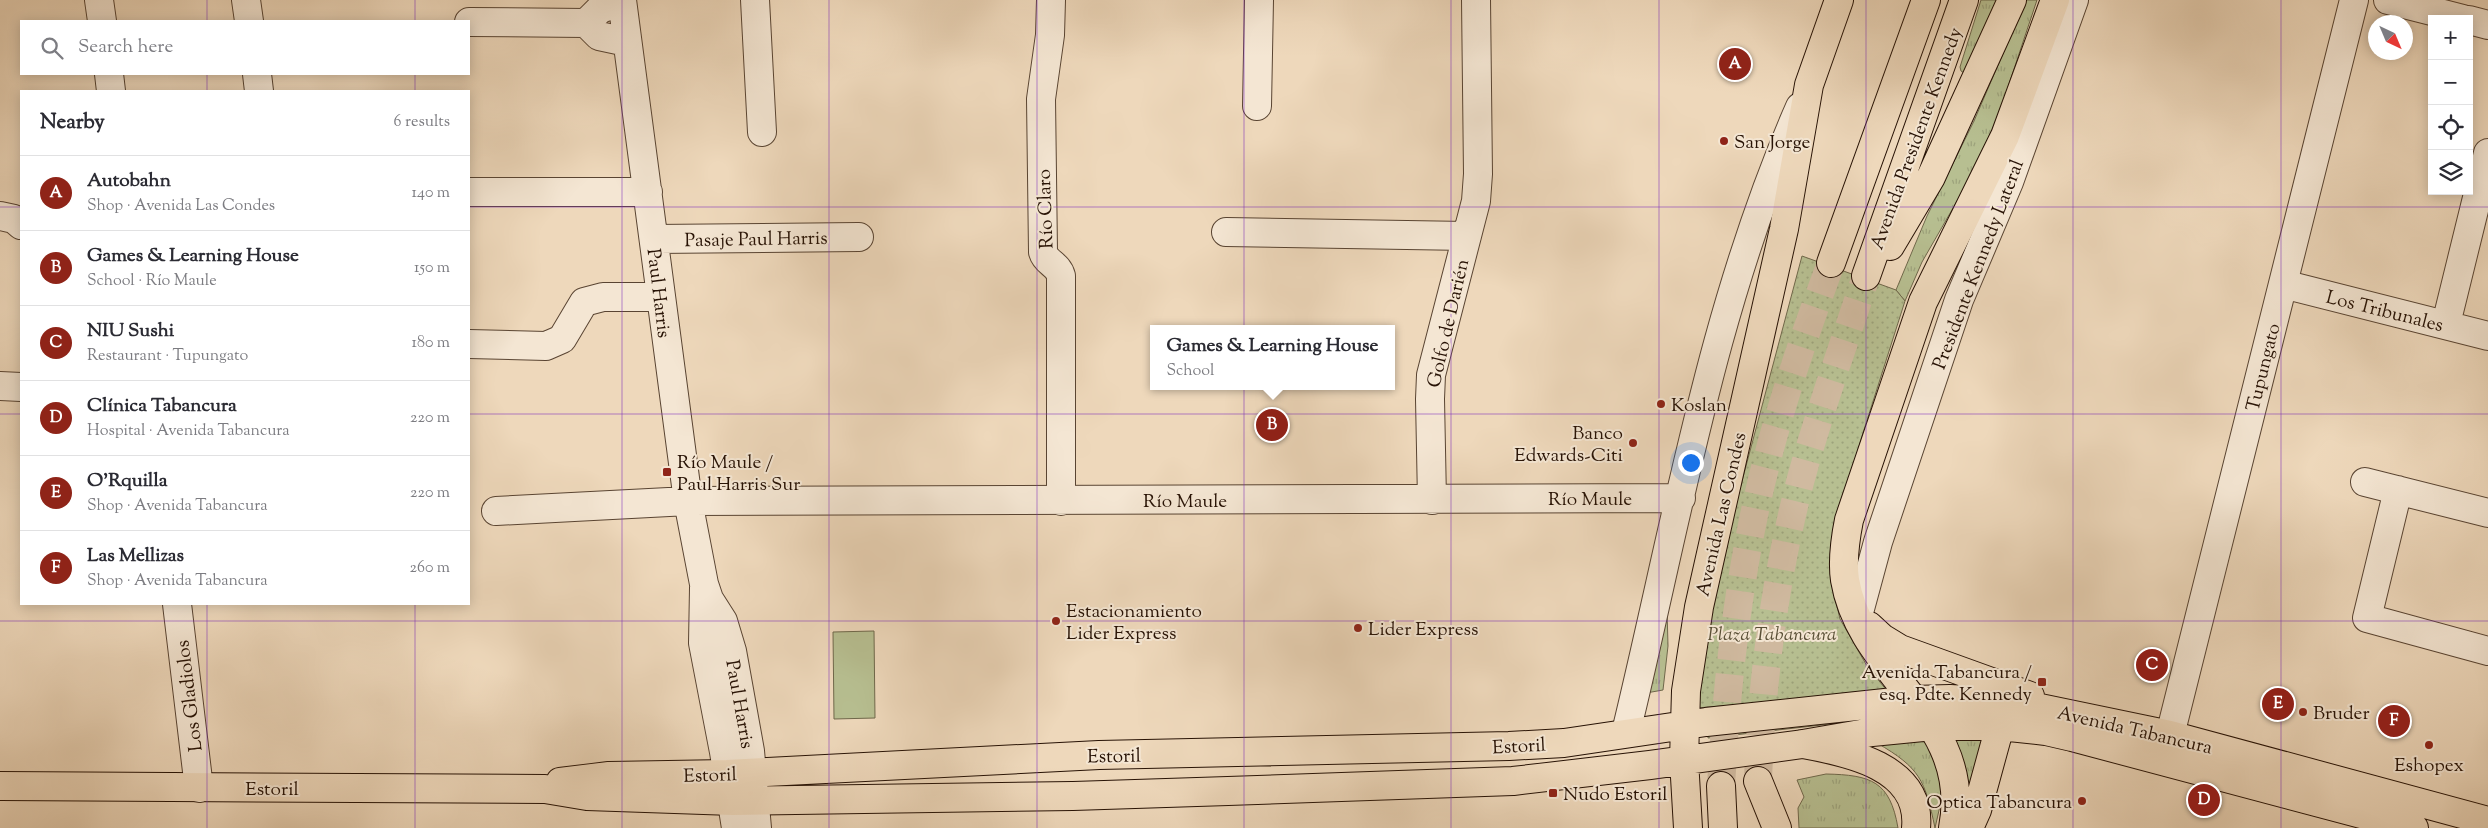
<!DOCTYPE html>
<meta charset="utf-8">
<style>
body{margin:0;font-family:"Sorts Mill Goudy",serif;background:#f2f2f3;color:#2b2b33}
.controls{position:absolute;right:15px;top:15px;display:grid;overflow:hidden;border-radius:0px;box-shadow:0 2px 12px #0003}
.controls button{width:45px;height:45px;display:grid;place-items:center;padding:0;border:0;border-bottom:1px solid #e1e1e2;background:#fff;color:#2b2b33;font:25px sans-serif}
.compass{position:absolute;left:2368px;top:15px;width:45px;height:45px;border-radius:50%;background:#fff;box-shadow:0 2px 12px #0003;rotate:136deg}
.you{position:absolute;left:1690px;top:462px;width:18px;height:18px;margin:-12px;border:4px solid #fff;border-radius:50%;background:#1a73e8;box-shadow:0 0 0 8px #1a73e833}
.badge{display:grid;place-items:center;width:32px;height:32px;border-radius:50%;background:#8f2418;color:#fff;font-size:16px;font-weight:700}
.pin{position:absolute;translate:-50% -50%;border:2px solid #fff;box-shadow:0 1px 5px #0006}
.popup{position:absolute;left:1150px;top:325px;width:245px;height:65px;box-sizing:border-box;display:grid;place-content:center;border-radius:0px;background:#fff;filter:drop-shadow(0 1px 4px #0005);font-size:16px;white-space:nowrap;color:#7c7c81}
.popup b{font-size:19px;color:#2b2b33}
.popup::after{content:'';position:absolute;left:50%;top:100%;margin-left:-10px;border:10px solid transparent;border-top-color:#fff}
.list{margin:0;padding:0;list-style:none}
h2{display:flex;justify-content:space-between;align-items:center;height:65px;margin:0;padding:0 20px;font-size:21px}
h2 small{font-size:16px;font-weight:400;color:#7c7c81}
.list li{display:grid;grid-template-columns:32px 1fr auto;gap:15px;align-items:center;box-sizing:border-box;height:75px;padding:0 20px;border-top:1px solid #e1e1e2}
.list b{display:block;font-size:19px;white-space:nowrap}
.list p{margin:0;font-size:16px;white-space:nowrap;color:#7c7c81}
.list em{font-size:16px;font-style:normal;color:#7c7c81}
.icon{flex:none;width:28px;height:28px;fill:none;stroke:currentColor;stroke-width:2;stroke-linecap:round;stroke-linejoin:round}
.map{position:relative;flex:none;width:2488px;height:828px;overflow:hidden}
.search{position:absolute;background:#fff;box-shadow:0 2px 12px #0003;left:20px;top:20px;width:450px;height:55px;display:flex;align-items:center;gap:12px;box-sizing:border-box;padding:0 18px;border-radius:0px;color:#7c7c81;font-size:19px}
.panel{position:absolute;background:#fff;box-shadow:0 2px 12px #0003;left:20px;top:90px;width:450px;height:515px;border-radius:0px}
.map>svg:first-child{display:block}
.grass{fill:url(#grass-tufts);stroke:#6f684b}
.park{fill:url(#park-dots);stroke:#6f684b}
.pitch{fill:#b7bf91;stroke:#6f684b}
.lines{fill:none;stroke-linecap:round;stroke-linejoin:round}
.highway-tunnel{stroke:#d0baa0;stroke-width:28;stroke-dasharray:28 14;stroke-linecap:butt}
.minor-casing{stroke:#594432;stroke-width:30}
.major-casing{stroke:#271205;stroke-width:30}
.highway-casing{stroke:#271205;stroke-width:30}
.minor{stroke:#f4e6d3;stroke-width:28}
.major{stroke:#eed8bb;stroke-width:28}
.highway{stroke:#eed8bb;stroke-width:28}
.grid{fill:none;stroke:#7b2cbf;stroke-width:1;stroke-opacity:0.55}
.poi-dot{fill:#8f2418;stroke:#f4e6d3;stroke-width:2}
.labels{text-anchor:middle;stroke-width:4;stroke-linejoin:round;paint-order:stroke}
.street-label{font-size:19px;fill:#271205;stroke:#f4e6d3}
.poi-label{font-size:19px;fill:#271205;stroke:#f4e6d3;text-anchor:start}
.park-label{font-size:19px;font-style:italic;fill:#594f36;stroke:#f4e6d3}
</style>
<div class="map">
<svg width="2488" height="828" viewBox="0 0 2488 828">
<defs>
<pattern id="grass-tufts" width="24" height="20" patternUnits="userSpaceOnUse" patternTransform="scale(1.25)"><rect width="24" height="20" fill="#b7bf91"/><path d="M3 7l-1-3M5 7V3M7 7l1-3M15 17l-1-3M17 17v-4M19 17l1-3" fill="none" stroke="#9da37c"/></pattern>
<pattern id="park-dots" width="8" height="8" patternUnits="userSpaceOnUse" patternTransform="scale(1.25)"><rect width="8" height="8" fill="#b7bf91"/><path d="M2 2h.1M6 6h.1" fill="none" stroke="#9da37c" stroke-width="1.8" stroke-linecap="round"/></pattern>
</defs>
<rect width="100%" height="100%" fill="#eed8bb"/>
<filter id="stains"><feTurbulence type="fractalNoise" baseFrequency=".004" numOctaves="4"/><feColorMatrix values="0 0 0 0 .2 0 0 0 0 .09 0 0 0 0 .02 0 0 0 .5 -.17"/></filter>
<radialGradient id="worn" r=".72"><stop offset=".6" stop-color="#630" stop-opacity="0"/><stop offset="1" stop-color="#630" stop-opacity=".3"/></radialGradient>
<path class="grass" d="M1981 0H1997L1964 73 1961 71 1960 67Z
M2026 0H2037L1998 117 1968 182 1922 262 1905 301 1896 290 1927 216 1974 121Z
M1667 609 1668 646 1663 690 1646 693Z
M1908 708 1909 715 1708 738V732Z
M1986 732 1973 783 1966 794 1961 757 1953 733Z
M1926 736 1940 765 1942 797 1935 828C1925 780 1920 768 1877 743Z
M1826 774C1871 775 1890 781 1898 828H1799L1798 808 1804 797 1797 780Z"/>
<path class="park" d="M1802 256 1896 290 1905 301 1862 436 1831 544V581L1840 619 1867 666 1888 692 1697 708 1706 616Z"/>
<path class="pitch" d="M874 631 875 718 834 719 833 632Z"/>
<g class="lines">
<path class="highway-tunnel" d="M1758 778C1762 678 1775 579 1800 482 1819 412 1844 344 1866 276
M1721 786C1726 696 1735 608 1753 520 1771 432 1800 347 1831 263"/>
<defs>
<path id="minor" d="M99 0 102 21
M246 0 249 21
M622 0 688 501 704 584 709 599 723 621 732 651 750 751 757 828
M755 0 762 132
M1051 0 1050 35 1041 99 1043 252C1046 263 1058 264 1061 276V501
M2388 0 2463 19
M622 2 600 9 586 23 599 36 627 42
M2469 20 2488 25
M469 22 586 23
M109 74 111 91
M257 74 259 91
M1257 106 1259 0
M469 192H648
M0 216 14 219 21 225
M1226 232 1467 236
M654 239 859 237
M2283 284 2488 336
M2446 324 2488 153
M469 344 546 346 562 339 584 302 603 297H661
M0 386 21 387
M2365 482 2488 513
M2398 490 2367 618 2488 651
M1432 500 1430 399 1431 375 1476 201 1478 174 1476 0
M496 511 688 501 1681 498
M704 588 703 643 724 752 736 828
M177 604 199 788
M1858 616 1878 542 1959 300 2009 182 2074 0
M1626 732C1677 522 1712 306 1800 107
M2170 735 2354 0"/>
<path id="major" d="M1869 626 1882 638 1900 649 2030 696
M560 782 609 776 727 774 1099 755 1509 746 1564 743 1706 722 1913 700 1950 699 2016 703 2170 735 2488 821
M0 786 545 789 587 796 733 801 1073 796 1228 791 1513 781 1650 765 1803 744 1872 732 1933 726H2000L2046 731 2072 737 2414 828
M1688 828 1684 760 1686 691 1699 607 1784 229 1809 85 1839 0
M1953 828C1974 718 1861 677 1845 580 1842 560 1845 540 1849 520L1923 302 2005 136 2055 0
M1969 828 1977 810 2000 726"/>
<path id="highway" d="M1890 246 1931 177 2012 0
M1831 263 1926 0
M1866 276 1964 0
M1803 744C1848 752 1922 767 1916 828
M1758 781 1777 828
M1721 786 1723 828"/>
</defs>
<use href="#minor" class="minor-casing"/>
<use href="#major" class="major-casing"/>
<use href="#highway" class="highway-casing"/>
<use href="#minor" class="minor"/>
<use href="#major" class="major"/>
<use href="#highway" class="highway"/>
</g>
<path class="grid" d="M207 0V21M415 0V21M622 0V828M829 0V828M1037 0V828M1244 0V828M1451 0V828M1659 0V828M1866 0V828M2073 0V828M2281 0V828M207 74V91M415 74V91M0 207H21M469 207H2488M0 414H21M469 414H2488M207 604V828M415 604V828M0 621H2488"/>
<g class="poi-dot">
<circle cx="1724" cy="141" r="5"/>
<circle cx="1661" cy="404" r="5"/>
<circle cx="1633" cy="443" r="5"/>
<rect x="662" y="467" width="10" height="10" rx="2.5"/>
<circle cx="1056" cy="621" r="5"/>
<circle cx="1358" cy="628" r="5"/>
<rect x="2037" y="677" width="10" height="10" rx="2.5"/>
<circle cx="2303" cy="712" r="5"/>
<circle cx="2429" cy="745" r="5"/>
<rect x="1548" y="788" width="10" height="10" rx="2.5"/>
<circle cx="2082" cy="801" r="5"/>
</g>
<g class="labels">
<g class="street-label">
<text transform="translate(1915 138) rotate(-70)" y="7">Avenida Presidente Kennedy</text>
<text transform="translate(1044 209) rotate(-92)" y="7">Río Claro</text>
<text transform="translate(756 238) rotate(-1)" y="7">Pasaje Paul Harris</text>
<text transform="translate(1977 264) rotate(-69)" y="7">Presidente Kennedy Lateral</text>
<text transform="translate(660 293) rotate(83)" y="7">Paul Harris</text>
<text transform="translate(2385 310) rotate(14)" y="7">Los Tribunales</text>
<text transform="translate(1447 323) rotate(-77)" y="7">Golfo de Darién</text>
<text transform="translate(2262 367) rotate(-76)" y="7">Tupungato</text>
<text x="1590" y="505">Río Maule</text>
<text x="1185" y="507">Río Maule</text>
<text transform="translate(1720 514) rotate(-77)" y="7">Avenida Las Condes</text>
<text transform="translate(188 696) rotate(-97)" y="7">Los Gladiolos</text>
<text transform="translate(741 704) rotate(80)" y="7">Paul Harris</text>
<text transform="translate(2135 729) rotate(13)" y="7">Avenida Tabancura</text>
<text transform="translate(1519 745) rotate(-3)" y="7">Estoril</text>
<text transform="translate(1114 755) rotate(-1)" y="7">Estoril</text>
<text transform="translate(710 774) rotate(-2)" y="7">Estoril</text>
<text x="272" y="795">Estoril</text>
</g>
<g class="poi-label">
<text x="1734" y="148">San Jorge</text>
<text x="1671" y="411">Koslan</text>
<text x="1623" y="439" text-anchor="end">Banco<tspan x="1623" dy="22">Edwards-Citi</tspan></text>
<text x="677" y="468">Río Maule /<tspan x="677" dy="22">Paul Harris Sur</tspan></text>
<text x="1066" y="617">Estacionamiento<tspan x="1066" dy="22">Lider Express</tspan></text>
<text x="1368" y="635">Lider Express</text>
<text x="2032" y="678" text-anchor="end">Avenida Tabancura /<tspan x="2032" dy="22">esq. Pdte. Kennedy</tspan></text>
<text x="2313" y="719">Bruder</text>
<text x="2429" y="771" text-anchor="middle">Eshopex</text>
<text x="1563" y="800">Nudo Estoril</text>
<text x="2072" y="808" text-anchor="end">Optica Tabancura</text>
</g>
<g class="park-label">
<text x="1772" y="640">Plaza Tabancura</text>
</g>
</g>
<rect width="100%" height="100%" filter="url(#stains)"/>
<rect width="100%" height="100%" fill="url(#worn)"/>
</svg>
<div class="controls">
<button>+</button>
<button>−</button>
<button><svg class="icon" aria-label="locate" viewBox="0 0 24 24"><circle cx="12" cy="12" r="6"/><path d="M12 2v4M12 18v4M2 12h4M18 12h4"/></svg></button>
<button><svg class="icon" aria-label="layers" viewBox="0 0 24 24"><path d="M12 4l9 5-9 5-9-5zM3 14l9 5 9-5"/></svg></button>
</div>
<svg class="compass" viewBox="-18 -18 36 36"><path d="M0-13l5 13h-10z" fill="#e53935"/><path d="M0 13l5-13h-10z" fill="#7c7c81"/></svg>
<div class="you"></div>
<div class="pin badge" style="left:1735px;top:64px">A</div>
<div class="pin badge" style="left:1272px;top:425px">B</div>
<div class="popup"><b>Games &amp; Learning House</b>School</div>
<div class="pin badge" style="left:2152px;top:665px">C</div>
<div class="pin badge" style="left:2204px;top:800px">D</div>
<div class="pin badge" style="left:2278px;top:704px">E</div>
<div class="pin badge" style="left:2394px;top:721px">F</div>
<div class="search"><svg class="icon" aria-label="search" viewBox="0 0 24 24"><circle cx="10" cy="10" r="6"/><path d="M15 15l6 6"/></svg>Search here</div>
<section class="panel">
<h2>Nearby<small>6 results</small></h2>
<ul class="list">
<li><span class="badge">A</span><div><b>Autobahn</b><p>Shop · Avenida Las Condes</p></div><em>140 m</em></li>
<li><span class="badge">B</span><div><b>Games &amp; Learning House</b><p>School · Río Maule</p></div><em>150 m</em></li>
<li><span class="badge">C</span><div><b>NIU Sushi</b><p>Restaurant · Tupungato</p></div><em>180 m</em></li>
<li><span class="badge">D</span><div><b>Clínica Tabancura</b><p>Hospital · Avenida Tabancura</p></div><em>220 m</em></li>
<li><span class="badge">E</span><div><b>O'Rquilla</b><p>Shop · Avenida Tabancura</p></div><em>220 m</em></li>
<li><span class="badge">F</span><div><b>Las Mellizas</b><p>Shop · Avenida Tabancura</p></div><em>260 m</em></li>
</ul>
</section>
</div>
